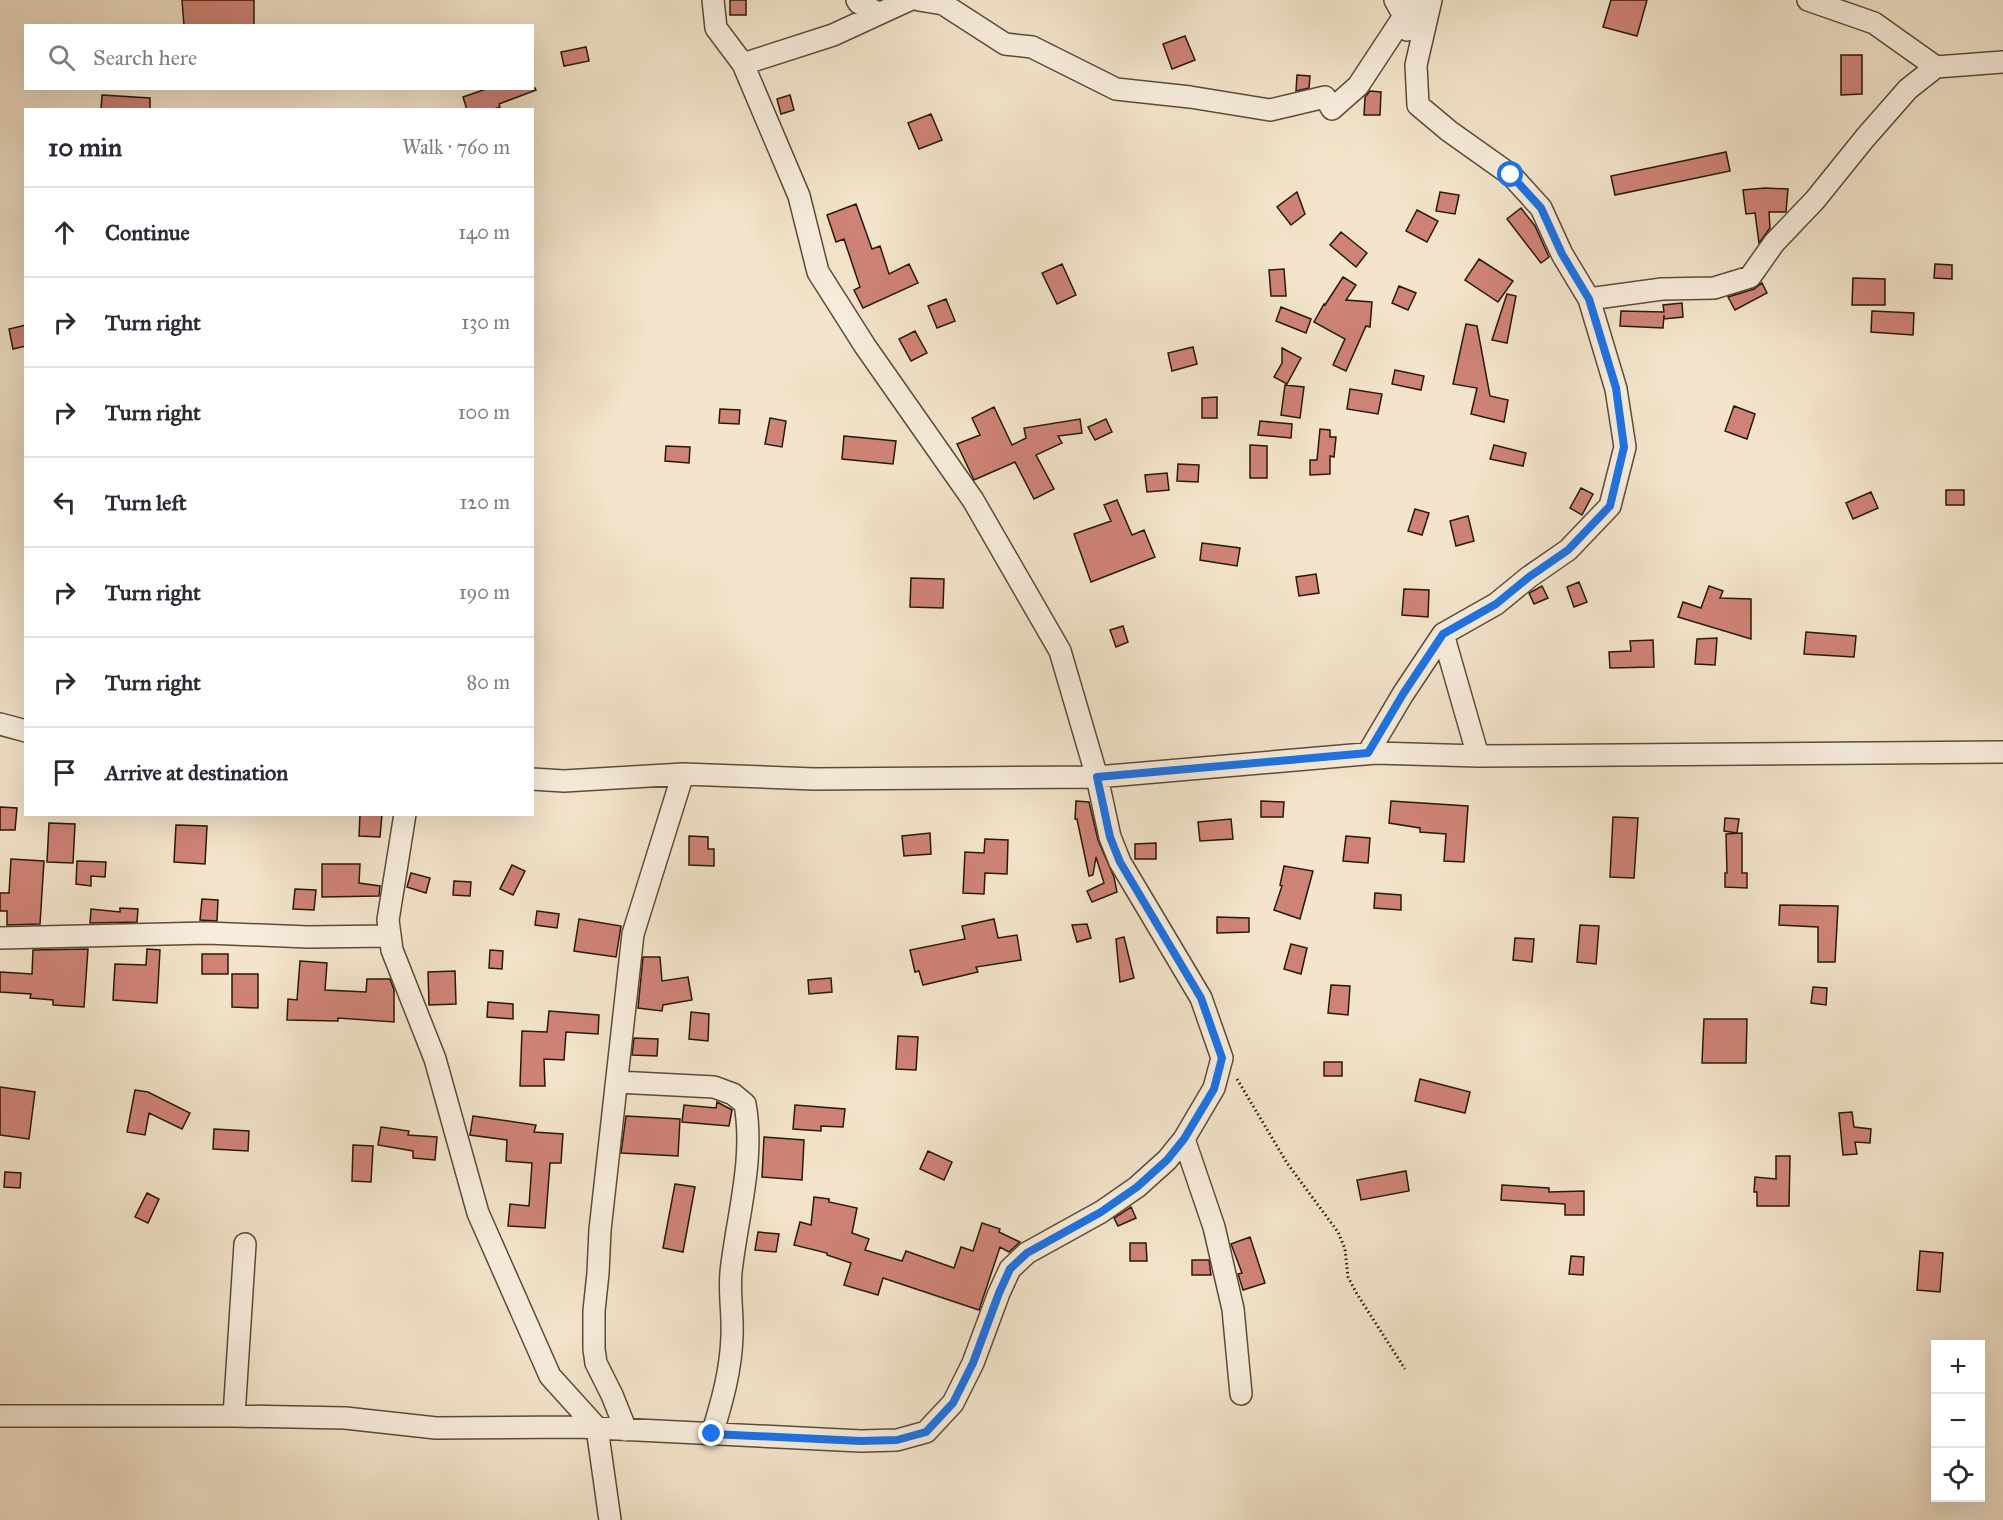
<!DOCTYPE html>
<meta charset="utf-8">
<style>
body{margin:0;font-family:"IM FELL Great Primer",serif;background:#f7f7f7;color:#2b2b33}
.controls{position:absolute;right:18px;bottom:18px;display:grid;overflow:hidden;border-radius:0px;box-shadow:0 6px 24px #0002}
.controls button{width:54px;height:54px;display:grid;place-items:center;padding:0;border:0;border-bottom:2px solid #e1e1e2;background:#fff;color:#2b2b33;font:30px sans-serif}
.stop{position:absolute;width:18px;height:18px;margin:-14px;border:4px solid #1a73e8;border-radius:50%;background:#fff}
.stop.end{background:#1a73e8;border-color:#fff;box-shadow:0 2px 6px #0008}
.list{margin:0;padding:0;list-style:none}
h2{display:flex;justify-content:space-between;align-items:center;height:78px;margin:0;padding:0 24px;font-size:26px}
h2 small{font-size:20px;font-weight:400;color:#7c7c81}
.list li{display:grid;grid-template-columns:39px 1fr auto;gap:18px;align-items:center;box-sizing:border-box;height:90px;padding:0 24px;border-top:2px solid #e1e1e2}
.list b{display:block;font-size:22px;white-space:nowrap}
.list em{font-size:20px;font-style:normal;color:#7c7c81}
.icon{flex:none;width:33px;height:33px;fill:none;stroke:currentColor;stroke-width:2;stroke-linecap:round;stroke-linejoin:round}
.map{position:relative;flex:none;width:2003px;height:1520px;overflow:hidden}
.search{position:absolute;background:#fff;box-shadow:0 6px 24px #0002;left:24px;top:24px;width:510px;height:66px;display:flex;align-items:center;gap:15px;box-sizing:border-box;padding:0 21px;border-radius:0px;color:#7c7c81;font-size:22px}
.panel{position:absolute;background:#fff;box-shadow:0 6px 24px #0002;left:24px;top:108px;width:510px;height:708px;border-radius:0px}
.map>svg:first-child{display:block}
.building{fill:#cf8377;stroke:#281907;stroke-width:1.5}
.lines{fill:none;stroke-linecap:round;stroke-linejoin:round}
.street-casing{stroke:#5b4c38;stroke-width:24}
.path{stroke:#281907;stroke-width:3;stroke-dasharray:1.5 3;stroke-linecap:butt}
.street{stroke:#f7eddd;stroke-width:21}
.route{stroke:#1a73e8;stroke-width:8}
</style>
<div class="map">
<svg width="2003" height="1520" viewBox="0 0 2003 1520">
<rect width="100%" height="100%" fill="#f3e4cb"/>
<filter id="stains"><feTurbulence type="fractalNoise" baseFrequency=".00333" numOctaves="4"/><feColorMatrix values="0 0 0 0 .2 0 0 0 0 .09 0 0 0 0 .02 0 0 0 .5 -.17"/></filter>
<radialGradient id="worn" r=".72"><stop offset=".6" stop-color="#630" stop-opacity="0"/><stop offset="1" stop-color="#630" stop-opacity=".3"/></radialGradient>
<path class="building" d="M182 0H254V26H184Z
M730 0H746V15H730Z
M1611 0H1647L1637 36 1603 27Z
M1185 36 1195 60 1172 69 1163 44Z
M586 47 589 61 564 66 561 52Z
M1841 55H1862V94L1841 95Z
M1297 75 1310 76 1309 88 1296 91Z
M489 88H535L536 90 499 104 500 107 491 110H467L463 97Z
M1370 91 1381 92 1380 115H1364L1365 97Z
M102 95 150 98V110H101Z
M790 95 794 110 781 114 777 99Z
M931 114 942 140 919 149 908 123Z
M1726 152 1730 171 1615 195 1611 176Z
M1765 188 1788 189 1786 212H1769L1770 228 1759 243 1755 213 1746 214 1743 190Z
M1297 192 1305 214 1291 225 1277 207Z
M1440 192 1459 195 1455 214 1436 211Z
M856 204 872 249 880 246 889 274 909 264 918 283 863 308 854 290 860 287 844 239 836 242 827 215Z
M1521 208 1535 226 1549 257 1541 263 1507 219Z
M1417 210 1438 221 1427 242 1406 231Z
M1341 232 1367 253 1356 267 1330 245Z
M1479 259 1513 281 1498 302 1465 280Z
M1062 264 1076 295 1057 304 1042 273Z
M1935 264 1952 265V279L1934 278Z
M1284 269 1286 296H1271L1269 270Z
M1343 277 1356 285 1346 300 1372 302 1370 327 1366 326 1346 371 1333 365 1345 339 1314 322 1324 304 1325 305Z
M1853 278 1885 279V305H1852Z
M1762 283 1767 293 1735 310 1728 297 1754 289Z
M1399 286 1416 293 1408 310 1392 303Z
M1507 294 1516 296 1507 343 1492 340Z
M946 299 955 321 937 328 928 306Z
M1682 303 1683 317 1664 319V315L1663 328 1620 326 1621 311 1664 312 1663 305Z
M1281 307 1311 319 1306 333 1276 321Z
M1872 311 1914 313 1913 335 1871 332Z
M1466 324 1477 326 1490 396 1508 400 1504 422 1471 414 1477 388 1453 384Z
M26 325V346L13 349 9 329Z
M915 331 927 353 911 361 899 339Z
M1193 347 1197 364 1172 371 1168 353Z
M1282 348 1301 358 1287 384 1274 377 1282 363Z
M1395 370 1424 376 1421 390 1392 384Z
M1285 385 1304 387 1300 418 1281 415Z
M1350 389 1382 394 1378 414 1347 409Z
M1217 397V418H1202V398Z
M1734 406 1755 414 1747 439 1725 431Z
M994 407 1012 445 1026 438 1024 428 1080 419 1082 433 1058 436 1062 443 1036 455 1054 489 1034 499 1015 462 974 480 957 444 980 435 972 418Z
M720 409 740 410 739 424 719 423Z
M770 418 786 421 782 447 765 444Z
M1106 419 1112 432 1095 440 1088 427Z
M1260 421 1292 424 1291 438 1258 435Z
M1320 429 1330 430V437H1336L1334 457 1330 456V474L1310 475V460H1317Z
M844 436 896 441 893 464 842 459Z
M1250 445 1267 446V478H1250Z
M1494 445 1526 453 1523 466 1490 459Z
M666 446 690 447 689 463 665 461Z
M1178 464 1199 465 1198 482 1177 481Z
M1167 473 1169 490 1147 492 1145 475Z
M1581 488 1593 494 1582 515 1570 508Z
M1946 490H1964V505H1946Z
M1871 492 1878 508 1853 519 1846 503Z
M1117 500 1132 535 1144 530 1155 557 1091 582 1074 534 1111 521 1104 505Z
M1415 509 1429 513 1422 535 1408 531Z
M1468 516 1474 541 1456 546 1450 521Z
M1202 543 1240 548 1237 566 1200 560Z
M1316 574 1319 593 1299 596 1296 577Z
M911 578 944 579 943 608 910 607Z
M1579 582 1587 602 1574 607 1567 587Z
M1542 586 1548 598 1534 604 1529 593Z
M1709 586 1723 591 1720 598 1751 599V639L1678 617 1683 602 1701 608Z
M1404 589 1429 590 1428 617 1402 615Z
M1123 626 1128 642 1116 647 1110 630Z
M1806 632 1856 636 1854 657 1804 654Z
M1717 638 1715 665 1695 664 1697 639Z
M1653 640 1654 667 1610 668 1609 652 1631 651 1630 641Z
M1076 801 1089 802 1098 840 1114 877 1117 892 1092 902 1087 891 1104 883 1096 857 1093 875 1089 876 1077 819H1075Z
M1261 801 1284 802 1283 817H1261Z
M1391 801 1468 806 1464 862 1444 861 1446 834 1420 832V828L1389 823Z
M0 807 17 808 15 830H0Z
M360 814H382L380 837 359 836Z
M1613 817 1638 818 1634 878 1610 877Z
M1725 818 1739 819 1737 833 1724 831Z
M1231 819 1233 839 1200 841 1198 822Z
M49 823 75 824 73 863 47 862Z
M176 825 207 826 205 864 174 862Z
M930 833 931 854 904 856 902 836Z
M1742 833V873H1747V888L1725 887V873H1727L1726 834Z
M689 836 708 837V849H714V866L689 865Z
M1346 836 1370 838 1368 863 1343 861Z
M985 839 1008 840 1007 874 985 873 984 894 963 893 965 852 984 853Z
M1156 843V859H1135V844Z
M11 859 44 861 40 924 7 925V911H0V893H9Z
M77 861 106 862 105 877 91 876V886L76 884Z
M322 864H360L359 883 380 886 379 896 322 897Z
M512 865 525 871 513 895 500 889Z
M1284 866 1313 871 1300 919 1274 910 1282 886 1280 885Z
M411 873 430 878 426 893 407 887Z
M454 881 471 882 470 896 453 895Z
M295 889 316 890 314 910 293 909Z
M1375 893 1401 895V910L1374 908Z
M202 899 218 900 217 921 200 920Z
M1780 905 1838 906 1835 962H1818V927L1779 925Z
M120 908 138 909 137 922 90 923 91 909 120 912Z
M537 911 559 914 557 928 535 925Z
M1217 917 1249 918V932L1217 933Z
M579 919 621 926 616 957 574 951Z
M994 919 998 938 1017 935 1021 960 976 967 978 972 923 985 919 971 915 972 910 950 965 939 962 926Z
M1087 924 1091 938 1077 942 1072 925Z
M1580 925 1599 926 1596 964 1577 962Z
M1124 937 1134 978 1120 982 1116 939Z
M1515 938 1534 939 1532 962 1513 960Z
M1291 944 1307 948 1301 974 1284 969Z
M88 949 84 1007 53 1005V1000L30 998 31 994 0 992V972L32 974 33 950Z
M147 949 160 950 157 1003 113 1000 115 964 146 965Z
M490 950 503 951 502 969 489 968Z
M202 954H228V974H202Z
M643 957H660L662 981 688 977 692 1000 663 1005 662 1011 638 1008Z
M300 961 327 963 325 990 366 992 367 979H390L394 990V1022L338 1018V1021L287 1020 288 999 297 1000Z
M455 971 456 1004 429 1005 428 972Z
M232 974H258V1008L232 1007Z
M831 978 832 992 809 994 808 980Z
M1331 985 1350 986 1348 1015 1328 1013Z
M1813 987 1827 988 1826 1005 1811 1003Z
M488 1002 513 1004V1019L487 1017Z
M549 1011 599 1015 598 1034 566 1032 564 1060 544 1059 545 1086H520L522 1031 547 1032Z
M691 1012 709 1014 708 1041 689 1039Z
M1704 1019H1747L1746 1063H1702Z
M898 1036 918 1037 916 1070 896 1069Z
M634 1038 658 1039 657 1056 632 1055Z
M1324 1062H1342V1076H1324Z
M1420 1079 1470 1092 1465 1113 1415 1101Z
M0 1087 35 1092 29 1139 0 1135Z
M135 1090 148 1092 190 1113 182 1129 149 1113 145 1135 127 1132Z
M717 1102 732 1110 729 1126 682 1122 684 1105 716 1108Z
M795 1105 845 1109 843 1127 821 1126V1131L793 1129Z
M1852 1112 1854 1127 1871 1129 1870 1143 1855 1142 1857 1154 1843 1155 1839 1113Z
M473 1116 536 1125 534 1132 563 1134 561 1163H550L545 1228 508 1226 510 1204 529 1206 532 1163 506 1161 507 1140 470 1135Z
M626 1116 680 1119 678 1156 621 1153Z
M381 1127 409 1131 408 1135 437 1137 435 1160 413 1158V1151L378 1145Z
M214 1129 249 1131 248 1151 213 1149Z
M764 1137 804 1140 802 1180 762 1177Z
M353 1145 373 1146 371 1182 352 1181Z
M928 1151 952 1162 944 1180 920 1169Z
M1776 1156H1790L1789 1206H1757V1192H1754L1755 1177 1776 1179Z
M1406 1171 1409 1191 1361 1200 1357 1180Z
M5 1172 21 1173 20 1188 4 1187Z
M675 1184 695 1187 683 1252 663 1248Z
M1502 1185 1549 1188V1192L1584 1191V1215H1565V1204L1501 1200Z
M147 1193 159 1199 148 1223 135 1217Z
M814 1197 829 1199V1202L857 1208 852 1233 869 1239 865 1250 902 1261 906 1251 954 1268 961 1247 973 1251 982 1223 1000 1229 999 1232 1020 1242 1009 1252 1000 1247 979 1310 883 1278 878 1295 844 1285 851 1263 827 1255V1253L794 1245 800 1222 811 1225Z
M1131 1207 1136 1218 1118 1226 1114 1218Z
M758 1232 779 1234 776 1252 755 1250Z
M1250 1237 1265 1283 1243 1290 1238 1274 1242 1273 1231 1244Z
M1130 1243H1146L1147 1261H1130Z
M1920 1251 1943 1253 1940 1292 1917 1290Z
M1571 1256 1584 1257 1583 1275 1569 1274Z
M1192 1260H1209L1211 1275H1192Z"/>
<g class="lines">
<defs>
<path id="street" d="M857 0 859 3 878 13
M919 0 943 4 1005 44 1032 47 1116 89 1190 97 1270 110 1325 97 1332 109 1358 86 1404 16 1424 0
M1395 0 1404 16 1407 30
M1431 0 1416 65 1418 105 1449 131 1511 175 1541 208 1562 254 1589 299 1662 289 1714 288 1750 277 1774 243 1815 200 1865 138 1908 89 1936 67 2003 62
M1808 0 1874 23 1936 67
M743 64 833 35 909 0
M1443 634 1478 756
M0 724 26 731
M1368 753 1403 694 1443 634 1496 604 1529 577 1568 550 1610 506 1625 447 1616 389 1589 299
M532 779 564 781 683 774 814 779 1097 777 1376 753 1478 756 2003 752
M405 814 388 920 392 950 435 1059 478 1213 550 1376 597 1428 610 1520
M0 938 207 933 308 937 390 936
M617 1082 714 1087 733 1094 745 1104C755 1159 737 1217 731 1272 729 1293 733 1314 732 1336 731 1370 722 1402 712 1434
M1184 1139 1214 1227 1233 1309 1241 1394
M0 1416H234L345 1418 436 1428 577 1427 861 1441 897 1440 926 1432 953 1403 973 1363 999 1293 1010 1269 1027 1253 1101 1212 1137 1187 1167 1160 1184 1139 1214 1088 1222 1058 1201 998 1120 862 1110 837 1097 777 1060 651 973 500 865 346 818 272 799 196 743 64 716 28 713 0
M234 1416 245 1244
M626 1430 612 1395 596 1363 594 1349V1311L598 1273 600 1230 633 934 683 774"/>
</defs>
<use href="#street" class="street-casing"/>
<path class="path" d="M1237 1079 1287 1163 1338 1232 1345 1249 1348 1277 1357 1294 1405 1369"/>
<use href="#street" class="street"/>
</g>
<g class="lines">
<path class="route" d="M712 1434 861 1441 897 1440 926 1432 953 1403 973 1363 999 1293 1010 1269 1027 1253 1101 1212 1137 1187 1167 1160 1184 1139 1214 1089 1222 1058 1201 998 1120 862 1110 837 1097 777 1368 753 1403 694 1443 634 1496 604 1529 577 1568 550 1610 506 1624 447 1616 388 1589 299 1562 254 1541 208 1511 175"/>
</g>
<rect width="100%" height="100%" filter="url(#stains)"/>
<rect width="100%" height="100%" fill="url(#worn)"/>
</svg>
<div class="controls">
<button>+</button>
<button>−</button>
<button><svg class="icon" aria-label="locate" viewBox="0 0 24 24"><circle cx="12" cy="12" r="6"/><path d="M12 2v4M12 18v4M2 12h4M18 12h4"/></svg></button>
</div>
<div class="stop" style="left:1511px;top:175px"></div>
<div class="stop end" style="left:712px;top:1434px"></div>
<div class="search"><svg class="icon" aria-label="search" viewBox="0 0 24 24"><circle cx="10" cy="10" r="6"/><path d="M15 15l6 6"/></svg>Search here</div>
<section class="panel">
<h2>10 min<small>Walk · 760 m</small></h2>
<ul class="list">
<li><svg class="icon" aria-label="ahead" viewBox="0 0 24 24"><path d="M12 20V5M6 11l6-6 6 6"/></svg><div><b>Continue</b></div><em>140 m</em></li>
<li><svg class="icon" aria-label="right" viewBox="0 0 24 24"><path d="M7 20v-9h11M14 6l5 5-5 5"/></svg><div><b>Turn right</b></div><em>130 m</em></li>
<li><svg class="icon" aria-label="right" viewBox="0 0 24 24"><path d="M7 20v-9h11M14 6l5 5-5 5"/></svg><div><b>Turn right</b></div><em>100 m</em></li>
<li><svg class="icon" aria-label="left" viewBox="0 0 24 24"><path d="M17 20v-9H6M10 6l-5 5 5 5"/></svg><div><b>Turn left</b></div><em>120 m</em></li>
<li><svg class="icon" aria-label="right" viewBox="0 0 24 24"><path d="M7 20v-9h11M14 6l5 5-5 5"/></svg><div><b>Turn right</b></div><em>190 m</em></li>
<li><svg class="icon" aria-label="right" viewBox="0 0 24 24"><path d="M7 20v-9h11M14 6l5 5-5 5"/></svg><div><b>Turn right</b></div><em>80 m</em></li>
<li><svg class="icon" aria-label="arrive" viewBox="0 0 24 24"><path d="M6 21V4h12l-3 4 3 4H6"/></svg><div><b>Arrive at destination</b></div></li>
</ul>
</section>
</div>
